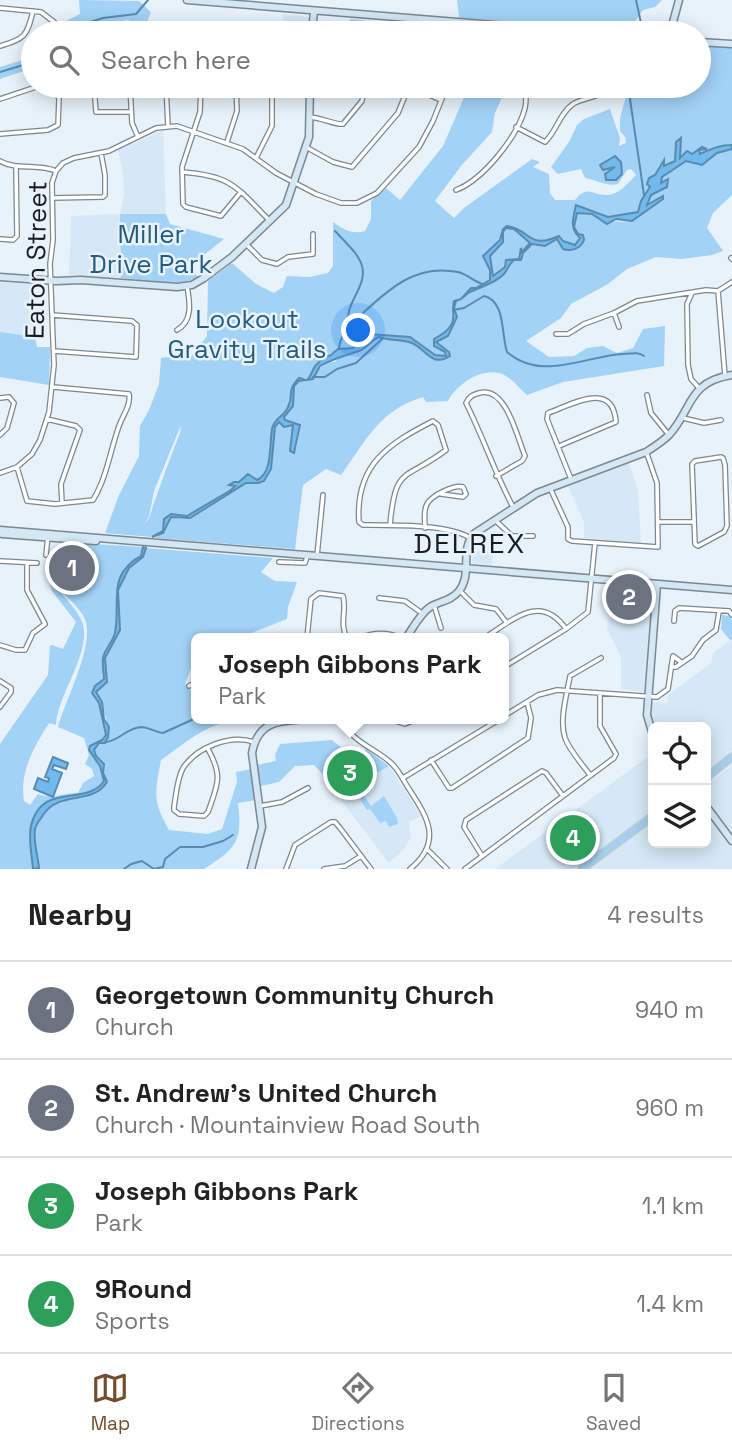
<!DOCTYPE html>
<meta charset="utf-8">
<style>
body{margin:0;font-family:"Space Grotesk",sans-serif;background:#f2f2f2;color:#222}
.controls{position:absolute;right:21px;bottom:21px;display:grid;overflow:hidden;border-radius:10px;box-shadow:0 4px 18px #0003}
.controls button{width:63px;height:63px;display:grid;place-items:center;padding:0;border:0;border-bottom:2px solid #e0e0e0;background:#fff;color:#222;font:35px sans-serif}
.you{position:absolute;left:359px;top:331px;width:24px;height:24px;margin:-18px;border:5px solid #fff;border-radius:50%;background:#1a73e8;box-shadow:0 0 0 10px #1a73e833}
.badge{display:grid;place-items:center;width:46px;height:46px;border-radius:50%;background:#734c2a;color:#fff;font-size:23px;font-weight:700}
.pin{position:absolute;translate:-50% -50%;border:4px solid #fff;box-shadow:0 2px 7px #0006}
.popup{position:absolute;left:191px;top:633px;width:318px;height:91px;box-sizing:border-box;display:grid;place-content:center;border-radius:10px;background:#fff;filter:drop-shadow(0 2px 5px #0005);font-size:23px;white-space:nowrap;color:#767676}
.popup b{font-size:26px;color:#222}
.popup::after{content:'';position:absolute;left:50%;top:100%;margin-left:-14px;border:14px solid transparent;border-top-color:#fff}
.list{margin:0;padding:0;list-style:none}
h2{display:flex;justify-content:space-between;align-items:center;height:91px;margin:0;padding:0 28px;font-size:30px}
h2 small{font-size:23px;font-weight:400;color:#767676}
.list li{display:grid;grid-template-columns:46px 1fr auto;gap:21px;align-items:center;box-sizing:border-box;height:98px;padding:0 28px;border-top:2px solid #e0e0e0}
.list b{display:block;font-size:26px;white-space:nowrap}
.list p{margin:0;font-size:23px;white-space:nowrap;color:#767676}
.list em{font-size:23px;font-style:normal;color:#767676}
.icon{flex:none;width:38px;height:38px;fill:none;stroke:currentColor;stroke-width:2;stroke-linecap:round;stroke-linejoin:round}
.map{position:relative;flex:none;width:732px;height:869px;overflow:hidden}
.search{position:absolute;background:#fff;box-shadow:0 4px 18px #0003;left:21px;right:21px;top:21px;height:77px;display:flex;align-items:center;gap:18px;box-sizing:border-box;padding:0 24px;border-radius:38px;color:#767676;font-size:26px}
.sheet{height:483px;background:#fff}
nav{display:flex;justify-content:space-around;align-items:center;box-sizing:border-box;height:98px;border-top:2px solid #e0e0e0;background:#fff;font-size:19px;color:#767676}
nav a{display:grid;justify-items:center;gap:4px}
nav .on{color:#734c2a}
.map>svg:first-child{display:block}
.built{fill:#d6e8f6}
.green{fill:#a2d2f6;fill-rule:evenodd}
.water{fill:#72baee;stroke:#578bb0;stroke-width:2;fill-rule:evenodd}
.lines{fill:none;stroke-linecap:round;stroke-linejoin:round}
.stream{stroke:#578bb0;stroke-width:2}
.street-casing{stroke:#7c878f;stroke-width:6}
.secondary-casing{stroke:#7c878f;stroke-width:9}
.primary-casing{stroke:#d1d2d2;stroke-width:10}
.street{stroke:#fff;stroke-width:3.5}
.secondary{stroke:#d3e7f5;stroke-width:6}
.primary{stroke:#a7cfeb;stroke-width:8}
.labels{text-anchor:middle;stroke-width:5;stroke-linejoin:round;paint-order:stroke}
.park-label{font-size:26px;fill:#265b7e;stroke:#e7f2fb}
.street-label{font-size:26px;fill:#181c1f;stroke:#e7f2fb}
.neighbourhood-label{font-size:28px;letter-spacing:2px;fill:#181c1f;stroke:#e7f2fb}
</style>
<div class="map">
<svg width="732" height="869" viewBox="0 0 732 869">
<rect width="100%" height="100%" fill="#e7f2fb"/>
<path class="built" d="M283 14 310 17 308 33H282Z
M163 130 166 214 120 215 121 278 69 275 71 216 120 214 124 194 123 174 118 150Z
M0 282 33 284 35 337 0 332Z
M629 463 638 490 641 543 584 538V522L568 486Z
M473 551 493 552 492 565 472 563Z
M651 611 644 692 621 689V657L607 629 608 619Z
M732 639V751L706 770V727H654L650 714 651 702 667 703 668 695 711 663 713 653Z
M653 753V812L574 869H495Z
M732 765V835L706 800V785Z
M389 766 421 816 409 822 411 837 404 849 389 863 338 796Z
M706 815 732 849V869H591L653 822V843H706Z"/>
<path class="green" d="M79 0 139 1 151 12 145 27 128 20 90 26 82 30 83 33H52L62 23 80 14Z
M457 0H662L655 7 643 10 628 31 459 18Z
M350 19 370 21V33H349Z
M699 46 732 48V145C719 145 711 149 700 154L699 150 707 149H698L692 154 685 152 680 158V142H676L675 161 664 166 660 164C652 180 644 196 638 212L608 217 592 211 576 209C568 219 573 230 580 238L575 245 562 241 561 236C551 237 543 243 532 239 521 236 518 226 506 226L502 231 500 240 485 258 490 270V280L476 288H471L461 299H457C449 312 457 332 437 337L434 346 445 352 446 356 435 355 425 347 403 336 369 335 353 348 338 349 324 358 315 366 309 378H299L291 386C290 393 291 402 287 408 283 417 274 420 271 431 268 447 272 468 259 480L245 477 231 490 188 516 170 514 163 531 152 537 105 533 119 495 139 456 140 426 149 410 159 384 161 358 175 356 190 358 207 336 208 281 232 263 256 284 274 293 283 287 287 276 310 277 328 273 333 266V222C343 229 352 235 365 231L371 219V201L386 188 400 200 443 146 469 86H507L495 113 492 132 461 166 435 201 454 218 464 208 532 159 540 162 533 167 549 174 550 193 555 200H575C588 184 592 196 607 195 619 195 628 183 636 175L631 169 627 170 618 184C607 187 597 180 585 178L581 169 558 174 551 167 569 142 577 125 584 119 610 109 620 138 619 146 626 143 625 137 620 131V118L629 86H699ZM181 425 180 433C171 455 163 478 155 500 151 509 152 518 144 524L149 517 154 491Z
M33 54V68L0 79V67L26 59Z
M732 149V195L713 213 707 228 723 251 712 255 682 259 656 257 627 269 608 284 571 304 561 318 526 341 549 357 574 356 587 348 603 346 617 353 633 348 643 329 665 326 664 366 563 382 527 395C520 389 513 380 506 376 485 364 457 384 448 401L426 402 423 397C379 410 366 441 341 475L326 469 303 485 295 549 155 538 166 529 171 517 182 519 195 514 246 483H258L267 478 271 469 275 427 279 421 287 427 293 425 290 451 296 450 300 429 298 423 285 420 284 417 293 406 294 386 299 381C320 383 313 363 335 362 343 352 355 354 365 347 371 343 372 339 379 337 390 340 402 339 413 343 429 350 424 362 447 358L449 352 437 344 436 342 448 336 455 321 454 308 456 301 482 286 496 280 515 260H521C527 243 541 242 557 239L563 249 574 250 582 244 574 227 577 213 593 214 605 222C614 220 621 223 629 221 642 217 648 207 660 202L657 199 647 206 651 194 662 191V177L686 161 699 165 717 153Z
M120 214H166L170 224 224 239 190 266 198 277C175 288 145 280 121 278Z
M506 228 514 229 530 243 522 252V249L519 259 506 260V267L493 277 490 256 502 242 503 232Z
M0 332 35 337 37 347H50L49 385 0 377Z
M79 543 143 547 141 556 126 566 120 577 115 635 103 659 104 680 95 686 92 693 99 703 106 735 89 750 100 766 104 781 92 791 55 798 31 825V852L33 869H0V744L48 675 50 646 52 645 63 649 76 622 52 591 47 574C56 590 76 606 82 622 93 651 57 695 56 725L49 723C34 747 19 772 24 801L30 805 38 794C55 800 60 793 78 793L83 783 94 776 92 769 85 764 89 755 84 738 58 727C65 700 97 642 84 617 76 602 59 594 54 578L76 577Z
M146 548 273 558 261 572 275 581 297 582 288 607 287 619 239 638H196V655L185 684 196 697V719H247L243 722C212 718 186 743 161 760 155 793 152 800 169 830L208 834 222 829 237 782 236 772 251 769 256 800 238 803C243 843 235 849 204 869H38C38 857 33 843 35 830 36 825 39 821 42 816 58 791 90 805 107 782L94 750 97 744 104 743C115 731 101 705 96 692L107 679 105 658 120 630 118 590 129 568 143 557Z
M722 615 729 616 732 620V639L730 640 721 629Z
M332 740 357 760 366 749 389 766 338 796 337 794 333 795 329 781 314 765 295 766 279 782 261 786 257 765 276 761 275 755 280 744Z
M364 796 371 806 384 796 397 818 398 824 389 827 386 821 380 823 370 809 367 810 360 799Z"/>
<path class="water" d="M681 138 680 158 687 151 692 154 702 147 707 149 699 150 700 154C711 149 719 145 732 145V149L717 153 702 165 686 161 662 177 661 183 668 179 667 187 651 195 647 205 663 196V199L632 221 616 219 607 224 592 214 577 213 574 227 578 234 583 235 584 240C581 248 572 252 563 249L557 239 545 246 532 244 523 253 521 260H514C509 264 508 269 504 274 496 283 480 287 470 292 464 295 463 300 456 301L454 308 457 317 448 336 436 342 449 352 450 356C432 368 426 349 412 343 401 339 390 341 379 337 371 340 368 348 359 351 346 355 332 359 320 366L313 379 299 381 294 386 293 406 284 417 285 420 300 425 294 453 290 451 293 425 284 427 279 422 275 427 271 469 264 481 258 483H246L190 518 171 517 163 533 152 537 163 531 164 519 171 514 187 516 231 490 235 486 229 485 234 482H239L248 474 257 480C273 473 269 445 272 429 274 418 284 417 288 407 295 392 285 393 299 378L306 380 309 378 315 366 323 358 331 355 338 349 353 348 369 334 410 337 435 355 446 356 445 352 434 346V339C441 335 452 329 453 319 454 312 452 308 454 301L461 299 471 288H476L490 280V270L483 256 500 240 503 229 507 226C531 229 527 250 559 236L563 241 575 245 580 238C569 228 573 218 576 205L608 217 638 212 641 201 650 187 647 184 649 178 655 175 664 160V166L675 161 676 142ZM506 228 514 229 530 243 522 252 521 248 519 259 506 260 505 267 493 276 490 256 503 242V232Z
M615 156 621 162 622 174 616 180H606L605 174 615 167 603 170 600 165Z
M143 547 146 548 143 557 129 568 118 590 120 630 105 658 107 682 96 692 102 702 104 719 109 727 108 737 105 743H99L94 750 96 756 104 764 103 773 107 782C92 806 59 790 43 815 40 820 36 824 35 829 33 842 38 856 39 868L33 869C32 855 28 840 31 826 41 781 86 807 104 781L100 766 89 750 90 746 102 740 106 735 99 703 92 693 95 686 104 679C104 673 102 664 103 658 105 648 113 642 115 633 121 603 106 575 141 556Z
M53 757 68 763 66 769 54 765 52 769 62 773 53 797 34 789 38 778 48 782 49 778 45 777Z"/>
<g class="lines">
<path class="stream" d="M636 0 641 23 647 33
M64 33 77 26 103 18 136 14 148 0
M0 72 33 62
M632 86 630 99 644 195
M335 231C344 241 359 254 362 266 368 287 343 304 349 325
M453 310 464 308 484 296C506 301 501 335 507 352 542 382 584 356 623 354 631 354 637 351 644 356
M339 348C341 332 352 324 363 313 391 287 417 264 458 272 467 274 473 281 482 284
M313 377H325L337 369 356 363 383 338
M105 742C118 742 126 728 141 727 148 727 155 732 163 733L196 718
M124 869 131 864 142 861 154 869 163 867 165 859 180 847H203L223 841 233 835"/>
<defs>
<path id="street" d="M0 8 41 12 54 22
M165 33V30C174 24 194 25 200 33
M238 33H253
M0 46C25 39 27 36 33 11
M94 86 96 112H131
M130 86 132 123 138 137
M166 86 168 126
M201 86 200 112 182 167 183 204 186 207 221 216 241 192
M408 86 441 100
M0 99 39 86
M310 117C322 118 336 125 343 124L362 101 365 86
M516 127 545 142C557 131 559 114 573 104 584 97 603 98 608 86
M0 134 48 130 58 125 59 99 55 86
M227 142 237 111 236 86
M306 147 333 162 352 167 398 113 409 86
M256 158 272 126V86
M0 161C18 171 37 163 56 171
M182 172C233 176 236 187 270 221
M456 190C483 180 518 136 525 108 527 100 525 93 526 86
M52 198 103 197 105 195V175L101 153
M0 239 13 240 17 236 16 167
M246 244 262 260 277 264 288 257 313 254V234
M731 258 732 259
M718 291 725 376
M692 293 687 304 688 365 691 379 699 388
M614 313 619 327
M52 315 132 321 137 325 136 357 54 351
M177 330C193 321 190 303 187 286
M556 334H568L584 324 614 313 637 301 706 290 718 291 732 282
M647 395 651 413 669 435
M0 398 9 397 14 403 7 428 0 435
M683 418 704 423 721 420
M47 419 76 426 80 430 61 484 62 503
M559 446 616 422C613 379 571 405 548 413L547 419 571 479
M721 457 723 458 725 465 727 526 724 532 698 546 695 544 692 464 695 461Z
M17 467 27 501 55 504 93 500C107 477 110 451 119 426 123 415 131 405 129 394L53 387
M0 473 17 467 32 454 40 440 49 412 54 365 50 264 53 240 52 183 56 171 63 163 74 158 109 151 156 128 177 126 243 149 276 173 316 194 341 203H357L377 193 419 147 433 121 447 86
M496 476 522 461 525 456C517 437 506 385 479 393 472 395 469 397 466 403 483 437 495 473 513 507
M550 488 568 527V539L572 541 658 547 657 483 647 454
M496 521 512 536H533
M658 522H694
M390 525C395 465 405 481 446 450L438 425 433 421C388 444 355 465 359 522L363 525C389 525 449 524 470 538
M425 528C425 520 423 511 427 504 432 495 455 484 463 487L466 494 463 497 441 494
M46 555 48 536
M317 556 323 495
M0 561 37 563
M279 562 305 563 307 557
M460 591 474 605 496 609 507 623
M379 598 405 601 423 614
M434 605 441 628
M674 621 675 611 679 608 729 611 732 615
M307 638 311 599 319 593 343 596C347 610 339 624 347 638
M360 638C373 632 389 632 401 638
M484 638C512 621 540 592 566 629
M0 645 16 650H25L33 633 45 624 27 590V563
M504 667 566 629 588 612 595 543
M671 667H676L692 656 703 640 716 630 719 612
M0 681 11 688V692L0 707
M189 686 196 682
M504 716 538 695 557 690 657 697 668 689 673 656 681 662
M342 719C351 742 373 747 390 762 398 768 403 780 409 789 428 818 443 842 410 869
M389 719 405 724 417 719
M208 749C223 776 218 784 208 812L204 816 179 814 174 810V807C176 795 177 779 183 768 197 747 230 734 254 742
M431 760 449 788H452L528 738 531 718 527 702
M590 775C582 764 570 751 565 738 559 720 567 694 570 676L601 658
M403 778 500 719
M260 806 282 802 308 788
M428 850 447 869
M482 856 464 827 466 820 542 771 546 773 563 796
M286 869 295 845 331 822H335L340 828 371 869
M324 869 345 866 361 856
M465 869 614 758 616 754 600 726V694"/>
<path id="secondary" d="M187 0 593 33
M312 33 314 11
M670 33 679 0
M699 42 732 44
M0 277 56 281 81 280 177 287 192 285 204 278 232 257 286 205 309 137 310 86
M0 530 732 590
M2 534 96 541
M406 638C413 628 420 614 430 607 440 601 451 601 459 591 473 574 459 548 475 533L537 493 646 452C654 447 662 442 669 435 693 409 687 382 732 375
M653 735 647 715 657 584
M706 806 732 841
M251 869 262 827 252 753C258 720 280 721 309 719"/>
<path id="primary" d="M706 780 709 775 732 757
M582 869 653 816"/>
</defs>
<use href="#street" class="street-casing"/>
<use href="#secondary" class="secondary-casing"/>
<use href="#primary" class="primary-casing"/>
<use href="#street" class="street"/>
<use href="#secondary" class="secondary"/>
<use href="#primary" class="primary"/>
</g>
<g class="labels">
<g class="park-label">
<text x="151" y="243">Miller<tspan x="151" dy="30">Drive Park</tspan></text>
<text x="247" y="328">Lookout<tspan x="247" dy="30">Gravity Trails</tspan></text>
</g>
<g class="street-label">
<text transform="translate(36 260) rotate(-89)" y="9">Eaton Street</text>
</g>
<g class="neighbourhood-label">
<text x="470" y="553">DELREX</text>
</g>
</g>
</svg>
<div class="controls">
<button><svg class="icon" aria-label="locate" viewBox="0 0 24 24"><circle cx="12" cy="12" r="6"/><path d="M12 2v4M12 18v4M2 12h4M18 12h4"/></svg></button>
<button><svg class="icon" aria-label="layers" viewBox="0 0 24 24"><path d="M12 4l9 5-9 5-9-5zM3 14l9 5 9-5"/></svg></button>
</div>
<div class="you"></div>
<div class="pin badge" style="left:72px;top:568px;background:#6b7280">1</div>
<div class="pin badge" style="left:629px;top:597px;background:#6b7280">2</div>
<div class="pin badge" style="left:350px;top:773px;background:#2e9e5b">3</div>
<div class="popup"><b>Joseph Gibbons Park</b>Park</div>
<div class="pin badge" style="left:573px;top:838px;background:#2e9e5b">4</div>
<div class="search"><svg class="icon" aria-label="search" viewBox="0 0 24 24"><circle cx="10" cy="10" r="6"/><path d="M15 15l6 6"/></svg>Search here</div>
</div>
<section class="sheet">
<h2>Nearby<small>4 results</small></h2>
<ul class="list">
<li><span class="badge" style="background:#6b7280">1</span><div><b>Georgetown Community Church</b><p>Church</p></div><em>940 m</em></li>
<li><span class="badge" style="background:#6b7280">2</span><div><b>St. Andrew's United Church</b><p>Church · Mountainview Road South</p></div><em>960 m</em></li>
<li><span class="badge" style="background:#2e9e5b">3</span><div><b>Joseph Gibbons Park</b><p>Park</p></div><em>1.1 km</em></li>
<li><span class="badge" style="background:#2e9e5b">4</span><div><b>9Round</b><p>Sports</p></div><em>1.4 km</em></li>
</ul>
</section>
<nav>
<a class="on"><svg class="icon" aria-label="map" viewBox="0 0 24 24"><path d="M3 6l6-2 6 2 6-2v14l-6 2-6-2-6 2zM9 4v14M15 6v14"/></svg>Map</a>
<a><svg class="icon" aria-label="directions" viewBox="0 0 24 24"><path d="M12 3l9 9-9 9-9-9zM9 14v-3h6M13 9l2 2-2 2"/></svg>Directions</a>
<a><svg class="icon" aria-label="saved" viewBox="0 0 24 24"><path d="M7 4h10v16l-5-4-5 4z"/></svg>Saved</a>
</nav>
